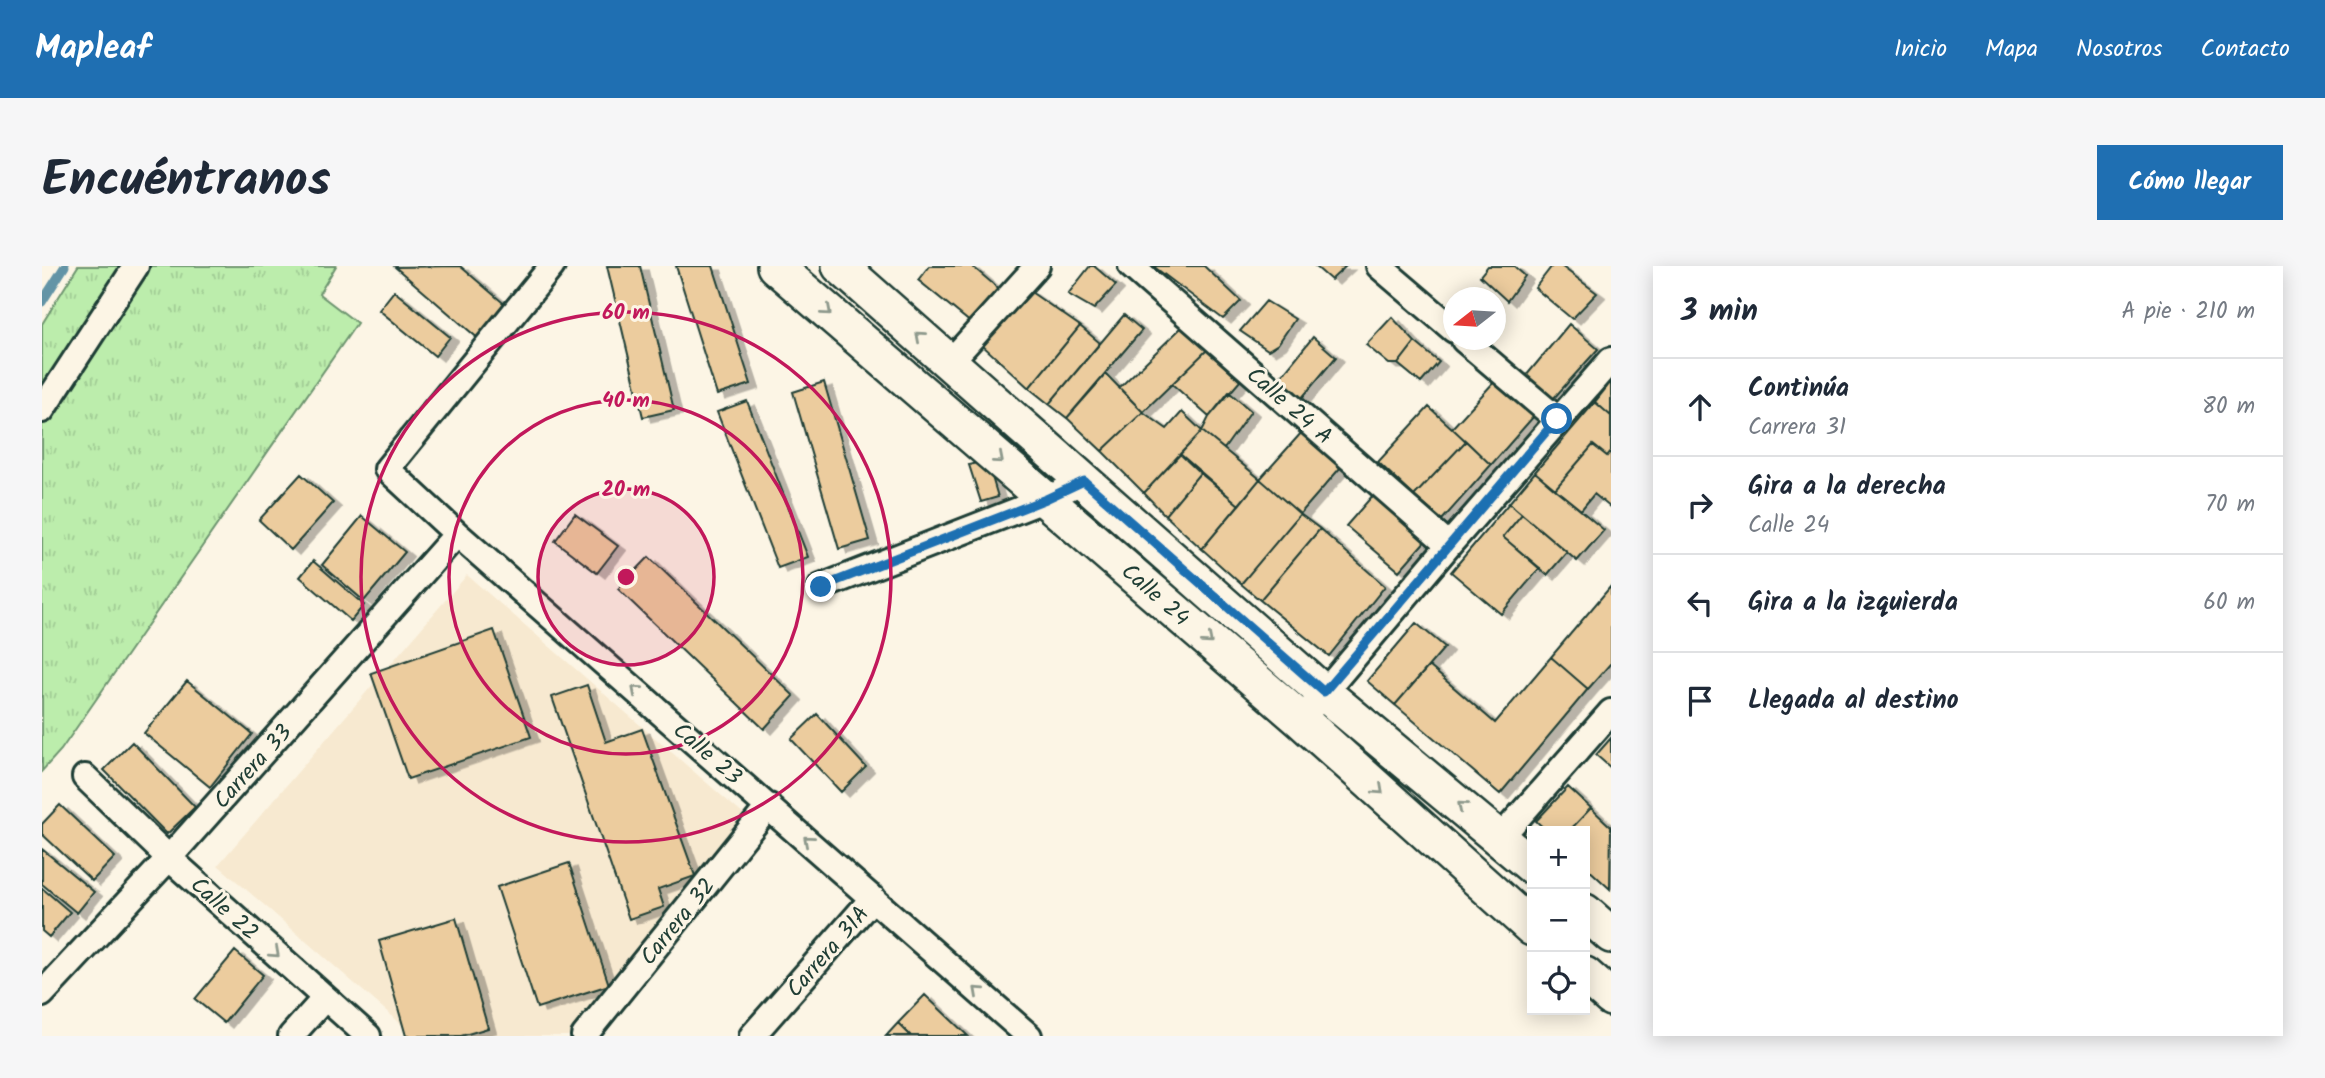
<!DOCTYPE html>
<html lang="es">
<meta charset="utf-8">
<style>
body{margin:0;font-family:Kalam,sans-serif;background:#f6f6f7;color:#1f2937}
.controls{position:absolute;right:21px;bottom:21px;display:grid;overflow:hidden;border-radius:0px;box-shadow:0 4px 18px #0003}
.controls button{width:63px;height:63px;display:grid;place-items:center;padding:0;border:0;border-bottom:2px solid #e0e1e3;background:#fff;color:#1f2937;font:35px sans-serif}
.compass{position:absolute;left:1401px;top:21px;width:63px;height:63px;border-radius:50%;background:#fff;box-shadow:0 4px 18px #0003;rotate:253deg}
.stop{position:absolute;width:21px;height:21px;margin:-16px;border:5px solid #1f6fb2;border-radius:50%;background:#fff}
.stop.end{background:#1f6fb2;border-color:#fff;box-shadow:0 2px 7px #0008}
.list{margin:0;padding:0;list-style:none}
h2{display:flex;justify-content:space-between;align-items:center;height:91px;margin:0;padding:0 28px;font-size:30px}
h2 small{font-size:23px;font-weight:400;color:#747a83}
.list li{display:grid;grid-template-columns:46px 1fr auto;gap:21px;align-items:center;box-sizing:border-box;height:98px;padding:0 28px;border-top:2px solid #e0e1e3}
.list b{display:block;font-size:26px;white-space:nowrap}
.list p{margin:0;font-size:23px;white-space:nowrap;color:#747a83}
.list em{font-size:23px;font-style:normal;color:#747a83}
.icon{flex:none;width:38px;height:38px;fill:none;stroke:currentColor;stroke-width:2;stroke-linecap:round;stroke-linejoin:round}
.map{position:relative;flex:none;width:1569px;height:770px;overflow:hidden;border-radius:0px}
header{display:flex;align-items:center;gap:42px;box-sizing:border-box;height:98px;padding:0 35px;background:#1f6fb2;color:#fff}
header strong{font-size:33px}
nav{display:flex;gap:38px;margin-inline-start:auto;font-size:24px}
.intro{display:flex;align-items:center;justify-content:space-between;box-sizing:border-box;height:168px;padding:0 42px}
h1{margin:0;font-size:49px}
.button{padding:18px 32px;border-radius:0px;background:#1f6fb2;color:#fff;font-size:24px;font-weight:700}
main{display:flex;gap:42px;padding:0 42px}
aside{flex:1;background:#fff;border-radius:0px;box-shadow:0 4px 18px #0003}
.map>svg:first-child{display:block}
.built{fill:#f7e9d0}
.grass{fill:url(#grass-tufts);stroke:#6e9570;stroke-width:2}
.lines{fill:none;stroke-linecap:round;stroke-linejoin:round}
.stream{stroke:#6394a6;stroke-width:9}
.building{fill:#eccc9e;stroke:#1f3d34;stroke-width:2;filter:url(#shadow)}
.street-casing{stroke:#1f3d34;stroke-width:30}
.secondary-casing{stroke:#1f3d34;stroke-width:40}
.street{stroke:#fcf5e5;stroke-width:24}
.secondary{stroke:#fcf5e5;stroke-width:35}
.oneway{stroke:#8e998c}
.route{stroke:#1f6fb2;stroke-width:9}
.ring{fill:none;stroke:#c2185b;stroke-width:3.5}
.labels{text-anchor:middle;stroke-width:6;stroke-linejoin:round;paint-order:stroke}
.street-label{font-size:23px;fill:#1f3d34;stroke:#fcf5e5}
.centre{fill:#c2185b;stroke:#fcf5e5;stroke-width:3.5}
.ring-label{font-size:21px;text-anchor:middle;font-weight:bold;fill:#c2185b;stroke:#fcf5e5;stroke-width:6;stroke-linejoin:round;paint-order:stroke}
</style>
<header>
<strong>Mapleaf</strong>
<nav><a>Inicio</a><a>Mapa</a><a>Nosotros</a><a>Contacto</a></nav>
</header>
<div class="intro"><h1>Encuéntranos</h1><a class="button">Cómo llegar</a></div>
<main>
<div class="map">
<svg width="1569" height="770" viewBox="0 0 1569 770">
<defs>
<pattern id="grass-tufts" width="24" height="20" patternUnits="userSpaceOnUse" patternTransform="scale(1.75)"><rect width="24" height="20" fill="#bcedac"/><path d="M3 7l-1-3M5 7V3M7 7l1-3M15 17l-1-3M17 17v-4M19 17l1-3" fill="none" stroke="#a1cc95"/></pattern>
<filter id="shadow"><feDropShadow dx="8" dy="4.5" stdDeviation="0" flood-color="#0004"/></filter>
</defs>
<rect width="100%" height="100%" fill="#fcf5e5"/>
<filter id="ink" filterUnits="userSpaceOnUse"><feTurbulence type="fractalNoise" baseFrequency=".0143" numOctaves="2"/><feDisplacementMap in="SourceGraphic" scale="14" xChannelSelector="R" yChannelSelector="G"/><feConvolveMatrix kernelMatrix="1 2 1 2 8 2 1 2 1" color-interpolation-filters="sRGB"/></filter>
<g filter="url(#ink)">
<path class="built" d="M425 309 710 556 526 770H373L176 599Z"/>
<path class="grass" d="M36 0H294L277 28 315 57 19 484 0 505V58Z"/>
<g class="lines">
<path class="stream" d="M0 36 23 0"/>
</g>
<path class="building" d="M418 0 466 41 438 74 353 1Z
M565 0H598L632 144 601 151Z
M634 0H671L709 118 675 129Z
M887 0H930L957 23 929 57 876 14Z
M1048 0H1052L1074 19 1052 43 1026 28Z
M1111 0H1162L1199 35 1181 53Z
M1273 0H1304L1289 14Z
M1446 0H1472L1483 10 1465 35 1438 10Z
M1510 0H1519L1555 27 1530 53 1493 22Z
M986 24 1038 60 987 122 941 80Z
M352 25 408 71 393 90 337 44Z
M1224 35 1253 53 1236 78 1226 84 1198 65Z
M1082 49 1100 64 1025 152 1007 138Z
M1350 51 1373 76 1356 98H1347L1324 79Z
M1527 58 1556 83 1511 133 1484 110Z
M1038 60 1058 77 1007 138 987 122Z
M1141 60 1165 84 1101 146 1077 122Z
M1271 71 1294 91 1259 133 1236 114Z
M1373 76 1397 96 1379 117 1356 98Z
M1165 84 1198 115 1167 151 1130 118Z
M1064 108 1101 146 1060 185 1025 152Z
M782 116 828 274 797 283 751 126Z
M1452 116 1492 150 1449 199 1410 162Z
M1569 116V150L1553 136Z
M1187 126 1209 145 1182 183 1160 165 1167 151Z
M705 135 766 291 736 302 675 146Z
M1553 136 1569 150V185L1565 190 1551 179 1513 223 1493 206Z
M1387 141 1424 175 1372 230 1336 196Z
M1101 146 1125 163 1140 146 1160 165 1102 227 1060 185Z
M1160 165 1218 213 1197 239 1138 188Z
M1260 166 1299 201 1258 248 1218 213Z
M1424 175 1449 199 1400 254 1372 230Z
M1551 179 1565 190 1569 185V242L1552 228 1539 244 1513 223Z
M1138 188 1158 207 1123 249 1102 227Z
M945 194 956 231 939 236 927 199Z
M1493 206 1562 264 1535 295 1467 237Z
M1158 207 1197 239 1160 283 1123 249Z
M259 208 291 237 249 284 217 254Z
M1218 213 1258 248 1199 318 1160 283Z
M1332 228 1385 273 1357 305 1304 260Z
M1467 237 1480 248 1461 271 1498 302 1459 348 1409 306Z
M533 248 576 280 555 307 513 275Z
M1258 248 1278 263 1218 334 1199 318Z
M1480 248 1525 286 1505 309 1461 271Z
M320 250 363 286 322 335 280 299Z
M1278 263 1343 320 1287 390 1218 334Z
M607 291 752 430 722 463 576 323Z
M271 295 322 339 309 355 258 311Z
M1569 320V397L1546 423 1509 391Z
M1374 357 1403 381 1353 439 1325 415Z
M452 364 489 471 366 513 329 407Z
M1509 391 1546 423 1458 528 1353 439 1387 400 1453 457Z
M145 415 210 468 168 521 102 467Z
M545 419 564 476 600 463 653 610 616 623 622 641 587 653 510 431Z
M775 448 824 501 799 526 749 473Z
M1569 472V502L1554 489Z
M90 476 153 541 125 568 62 504Z
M1526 521 1549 542 1527 565H1505L1494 555Z
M18 539 73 591 50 615 0 568V558Z
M1549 542 1569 561 1568 623 1543 600V565H1527Z
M0 583 52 626 35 647 0 618Z
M527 597 567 719 495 742 455 621Z
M0 622 28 646 7 671 0 665Z
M414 652 446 762 419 770H364L337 675Z
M193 685 221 709 182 757 153 733Z
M883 729 926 770H869L856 757Z
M856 757 869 770H844Z"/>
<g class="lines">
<defs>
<path id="street" d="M510 0 345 203 415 268 987 770
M1089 0 1407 279
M1337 0 1412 64
M1422 74 1515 153
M908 96 995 0
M0 144 94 0
M779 321 1004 233 1042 215
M1259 454 1407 279 1569 94
M43 511 127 592 326 770
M1458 572 1569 446
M0 728 127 592 415 268
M249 770 283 732
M542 770 727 540
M710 770 831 632"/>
<path id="secondary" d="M733 0 1259 454 1490 662
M798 0 1282 427 1490 600
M1543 646 1569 669
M1543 709 1569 732"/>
</defs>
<use href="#street" class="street-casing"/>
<use href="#secondary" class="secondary-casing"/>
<use href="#street" class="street"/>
<use href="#secondary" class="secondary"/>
</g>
<defs><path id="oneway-chevron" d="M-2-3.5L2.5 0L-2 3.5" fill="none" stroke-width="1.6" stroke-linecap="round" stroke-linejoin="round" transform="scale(1.75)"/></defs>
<g class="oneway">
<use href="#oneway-chevron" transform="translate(785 45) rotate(41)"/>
<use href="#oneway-chevron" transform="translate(878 70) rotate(-139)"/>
<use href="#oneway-chevron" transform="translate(957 193) rotate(41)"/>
<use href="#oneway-chevron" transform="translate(1166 374) rotate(41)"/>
<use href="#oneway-chevron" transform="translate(594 424) rotate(-139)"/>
<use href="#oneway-chevron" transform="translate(1337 524) rotate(42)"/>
<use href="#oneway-chevron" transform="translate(1420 540) rotate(-140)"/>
<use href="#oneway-chevron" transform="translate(766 574) rotate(-139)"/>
<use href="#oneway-chevron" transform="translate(233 687) rotate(42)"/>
<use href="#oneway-chevron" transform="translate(936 725) rotate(-138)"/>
</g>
</g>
<g class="lines" filter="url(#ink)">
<path class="route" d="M779 321 1004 233 1042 215 1282 426 1515 153"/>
</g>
<circle cx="584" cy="311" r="88" fill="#c2185b" fill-opacity=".12"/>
<g class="ring">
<circle cx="584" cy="311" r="88"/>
<circle cx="584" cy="311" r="177"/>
<circle cx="584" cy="311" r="265"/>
</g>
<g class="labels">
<g class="street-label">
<text transform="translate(1248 139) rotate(41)" y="8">Calle 24 A</text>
<text transform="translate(1114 328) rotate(41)" y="8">Calle 24</text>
<text transform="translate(666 487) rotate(41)" y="8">Calle 23</text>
<text transform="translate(210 500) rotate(-48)" y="8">Carrera 33</text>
<text transform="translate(183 642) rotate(42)" y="8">Calle 22</text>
<text transform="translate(635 655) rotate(-51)" y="8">Carrera 32</text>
<text transform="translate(785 685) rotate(-49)" y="8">Carrera 31A</text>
</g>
</g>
<circle cx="584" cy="311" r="10" class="centre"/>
<g class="ring-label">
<text x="584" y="53">60 m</text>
<text x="584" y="141">40 m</text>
<text x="584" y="230">20 m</text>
</g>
</svg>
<div class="controls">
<button>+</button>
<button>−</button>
<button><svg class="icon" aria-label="locate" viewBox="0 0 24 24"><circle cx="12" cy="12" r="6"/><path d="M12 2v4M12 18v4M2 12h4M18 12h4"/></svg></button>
</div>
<svg class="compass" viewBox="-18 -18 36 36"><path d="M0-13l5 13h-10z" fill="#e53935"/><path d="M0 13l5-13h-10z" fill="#747a83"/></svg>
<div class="stop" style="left:1515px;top:153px"></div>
<div class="stop end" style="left:779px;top:321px"></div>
</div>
<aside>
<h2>3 min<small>A pie · 210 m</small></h2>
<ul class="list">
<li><svg class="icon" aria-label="ahead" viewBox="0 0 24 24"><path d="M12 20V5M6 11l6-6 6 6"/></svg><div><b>Continúa</b><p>Carrera 31</p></div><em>80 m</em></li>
<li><svg class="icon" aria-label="right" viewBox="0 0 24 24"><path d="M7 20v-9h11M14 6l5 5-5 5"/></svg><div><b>Gira a la derecha</b><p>Calle 24</p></div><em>70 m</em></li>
<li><svg class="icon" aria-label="left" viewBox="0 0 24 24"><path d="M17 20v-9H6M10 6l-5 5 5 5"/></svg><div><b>Gira a la izquierda</b></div><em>60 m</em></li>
<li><svg class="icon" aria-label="arrive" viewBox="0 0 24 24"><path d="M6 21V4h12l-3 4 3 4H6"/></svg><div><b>Llegada al destino</b></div></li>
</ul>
</aside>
</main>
